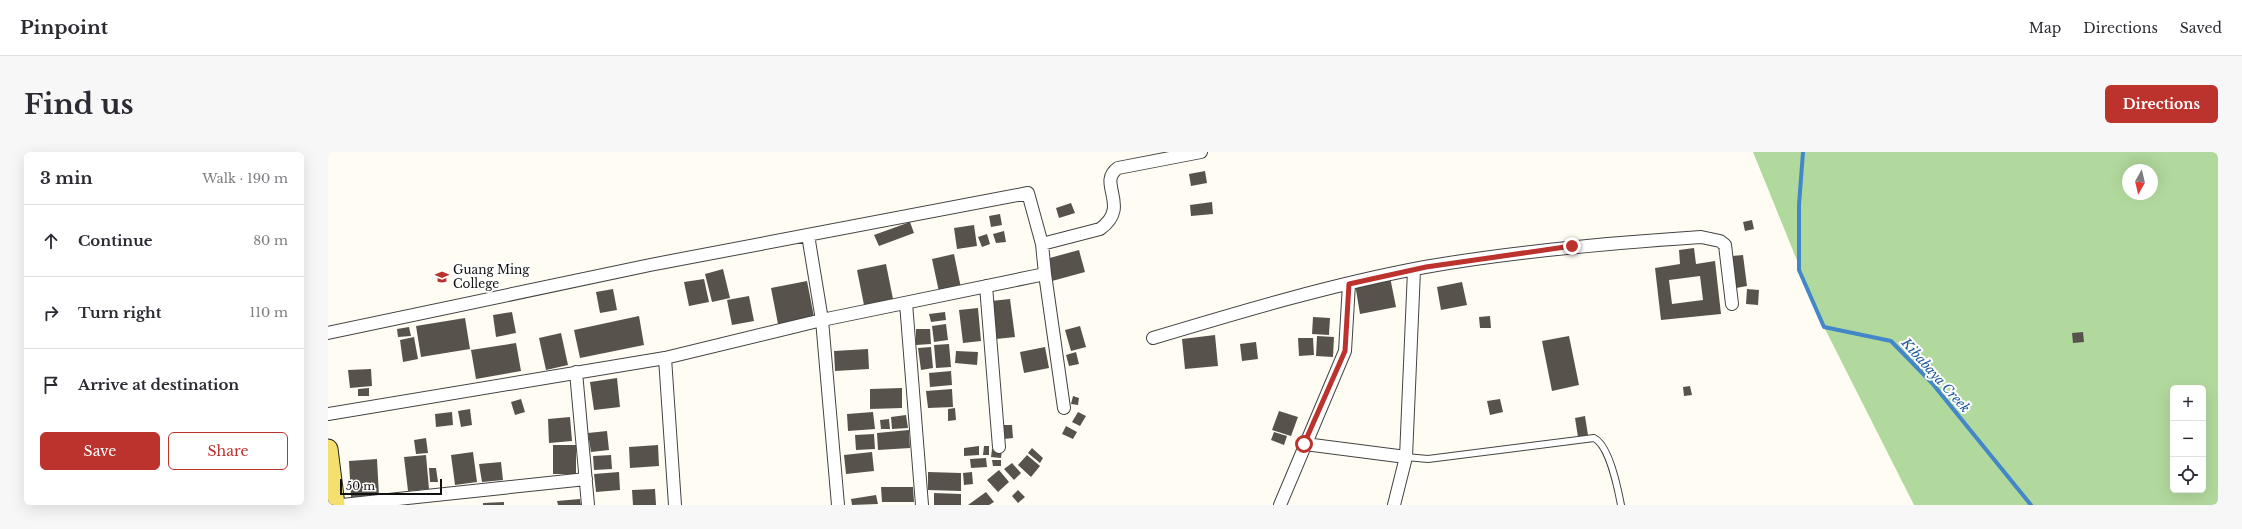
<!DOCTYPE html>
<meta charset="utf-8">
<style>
body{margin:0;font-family:"Libre Baskerville",serif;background:#f7f7f7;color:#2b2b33}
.controls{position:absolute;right:12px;bottom:12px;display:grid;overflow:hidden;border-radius:6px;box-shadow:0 4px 16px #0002}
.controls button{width:36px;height:36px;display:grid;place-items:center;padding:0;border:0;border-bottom:1px solid #e1e1e2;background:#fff;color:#2b2b33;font:20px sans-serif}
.compass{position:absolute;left:1794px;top:12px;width:36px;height:36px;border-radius:50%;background:#fff;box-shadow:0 4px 16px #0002;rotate:188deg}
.scale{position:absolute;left:12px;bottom:10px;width:102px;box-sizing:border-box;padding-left:4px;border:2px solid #101010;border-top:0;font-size:11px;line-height:14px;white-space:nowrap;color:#101010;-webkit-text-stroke:3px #fff;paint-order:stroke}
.stop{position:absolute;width:12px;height:12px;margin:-9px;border:3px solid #bc322c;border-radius:50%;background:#fff}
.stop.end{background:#bc322c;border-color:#fff;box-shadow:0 1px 4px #0008}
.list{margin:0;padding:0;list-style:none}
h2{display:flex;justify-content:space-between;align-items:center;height:52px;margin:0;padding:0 16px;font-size:17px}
h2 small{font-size:13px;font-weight:400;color:#7c7c81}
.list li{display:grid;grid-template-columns:26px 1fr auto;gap:12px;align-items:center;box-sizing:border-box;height:72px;padding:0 16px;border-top:1px solid #e1e1e2}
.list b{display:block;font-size:15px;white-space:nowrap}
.list em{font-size:13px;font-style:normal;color:#7c7c81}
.actions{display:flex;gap:8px;padding:12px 16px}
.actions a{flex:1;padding:9px 0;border:1px solid #bc322c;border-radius:6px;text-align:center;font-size:14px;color:#bc322c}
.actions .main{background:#bc322c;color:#fff}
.icon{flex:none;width:22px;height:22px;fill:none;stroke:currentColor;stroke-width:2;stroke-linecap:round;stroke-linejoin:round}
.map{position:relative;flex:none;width:1890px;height:353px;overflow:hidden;border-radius:6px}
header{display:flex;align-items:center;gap:24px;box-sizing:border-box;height:56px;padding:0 20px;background:#fff;border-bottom:1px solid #e1e1e2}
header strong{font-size:19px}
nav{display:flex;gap:22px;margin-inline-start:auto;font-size:14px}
.intro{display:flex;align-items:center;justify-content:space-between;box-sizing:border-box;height:96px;padding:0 24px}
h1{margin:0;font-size:28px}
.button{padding:10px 18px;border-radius:6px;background:#bc322c;color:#fff;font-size:14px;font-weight:700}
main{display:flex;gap:24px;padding:0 24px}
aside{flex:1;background:#fff;border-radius:6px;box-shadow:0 4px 16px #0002}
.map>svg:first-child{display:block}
.forest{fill:#b2d99d;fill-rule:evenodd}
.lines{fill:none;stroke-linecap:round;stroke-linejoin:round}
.stream{stroke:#4387c9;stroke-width:4}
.building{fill:#58524d;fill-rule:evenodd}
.lane-casing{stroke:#434343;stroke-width:8}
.street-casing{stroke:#434343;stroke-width:14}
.primary-casing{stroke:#212121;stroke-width:21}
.lane{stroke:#fff;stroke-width:6}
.street{stroke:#fff;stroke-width:12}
.primary{stroke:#f3e06e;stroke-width:19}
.route{stroke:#bc322c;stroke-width:5}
.labels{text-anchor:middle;stroke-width:4;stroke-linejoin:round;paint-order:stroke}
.poi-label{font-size:12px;fill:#101010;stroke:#fff;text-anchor:start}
.water-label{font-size:13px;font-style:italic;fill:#1c599f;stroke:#fff}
</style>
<header>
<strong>Pinpoint</strong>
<nav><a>Map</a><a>Directions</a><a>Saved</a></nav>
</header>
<div class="intro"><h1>Find us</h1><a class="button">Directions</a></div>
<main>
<aside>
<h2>3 min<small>Walk · 190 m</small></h2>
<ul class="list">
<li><svg class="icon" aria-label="ahead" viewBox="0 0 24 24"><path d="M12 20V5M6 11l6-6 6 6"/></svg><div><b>Continue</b></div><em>80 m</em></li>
<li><svg class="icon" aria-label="right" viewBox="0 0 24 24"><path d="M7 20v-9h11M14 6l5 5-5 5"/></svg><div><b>Turn right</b></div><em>110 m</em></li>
<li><svg class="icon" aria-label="arrive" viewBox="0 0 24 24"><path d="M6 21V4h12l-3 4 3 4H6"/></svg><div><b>Arrive at destination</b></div></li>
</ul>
<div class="actions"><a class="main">Save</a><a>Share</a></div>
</aside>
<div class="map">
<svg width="1890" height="353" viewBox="0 0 1890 353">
<rect width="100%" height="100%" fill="#fffdf3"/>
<path class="forest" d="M1425 0H1890V353H1586L1496 175ZM1800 18H1824V42H1800ZM1845 236H1875V338H1845Z"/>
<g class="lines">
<path class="stream" d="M1475 0 1471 53V118L1496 175 1563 189 1604 231 1703 353"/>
</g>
<path class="building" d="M877 19 879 31 863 34 861 22Z
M884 50 885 62 863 64 862 53Z
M743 51 747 61 731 66 728 56Z
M672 62 674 73 663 75 661 64Z
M1424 68 1426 77 1417 79 1415 70Z
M582 70 586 81 551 94 546 83Z
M646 73 649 94 629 97 626 76Z
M676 79 678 90 668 91 665 82Z
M659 82 662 92 654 95 650 85Z
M1366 96 1368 112 1387 109 1393 162 1333 168 1327 116 1352 112 1351 98ZM1372 124 1375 148 1344 152 1341 128Z
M751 98 757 120 724 129 718 107Z
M626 102 633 136 611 140 604 107Z
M1415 103 1419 134 1408 136 1404 104Z
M558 112 565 147 536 153 529 118Z
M395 117 402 146 384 150 377 122Z
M1062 125 1068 155 1032 162 1027 132Z
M376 127 381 150 361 154 356 130Z
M479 129 486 165 450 172 443 136Z
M1134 130 1139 153 1113 158 1109 135Z
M285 137 289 158 272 161 268 140Z
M1419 137 1431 138 1430 153 1418 152Z
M421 144 426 169 404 173 399 148Z
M682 147 687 185 668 187 663 149Z
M650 156 653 189 635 191 631 158Z
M184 160 188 181 168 185 165 163Z
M617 160 618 168 603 170 601 162Z
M311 164 316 193 252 206 246 178Z
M1162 164 1163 176H1152L1151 165Z
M985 165 1002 166 1001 183 984 182Z
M137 166 142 197 93 205 88 174Z
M618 172 620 188 606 190 604 174Z
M752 174 758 195 743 199 737 178Z
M81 175 83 184 70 185 69 177Z
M588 177H602L603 192 588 193Z
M1755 180 1756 190 1745 191 1744 181Z
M233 181 240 213 218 218 211 186Z
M887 183 890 214 857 217 854 187Z
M989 184 1006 185 1005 205 988 204Z
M1241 184 1251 233 1224 239 1214 189Z
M86 185 90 207 75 210 72 188Z
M970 186H985L986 203 971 204Z
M928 190 930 207 914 209 912 192Z
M188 191 193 219 148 227 143 198Z
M621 192 623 215 608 216 606 193Z
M603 195 605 216 593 218 590 196Z
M717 195 721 216 696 221 692 200Z
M540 197 541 217 507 219 506 199Z
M628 199 650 200 649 213 627 211Z
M748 200 751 212 741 214 738 203Z
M43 217 44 234 22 236 20 218Z
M623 219 624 233 602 235 601 221Z
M289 226 292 255 266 258 262 230Z
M1362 234 1364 243 1356 244 1355 235Z
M41 236V244H30V237Z
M574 236V256L542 257V237Z
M624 237 625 255 600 256 598 239Z
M745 244 751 246 750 253 743 252Z
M193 247 197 260 187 263 183 250Z
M1172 247 1175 260 1162 263 1159 249Z
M627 256 628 268 620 269V257Z
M142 257 144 273 133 275 130 259Z
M951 259 970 265 963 284 944 278Z
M124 260 125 273 108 275 107 262Z
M545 260 547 277 520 279 519 262Z
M750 260 758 264 752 274 744 270Z
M578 263 580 276 564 277 563 265Z
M1257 264 1260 283 1250 285 1247 266Z
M242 265 244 289 221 291 220 267Z
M561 267 562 277H553L552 268Z
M675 273H684L685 286 676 287Z
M738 274 749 280 745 287 734 282Z
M581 278 582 296 550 298 549 281Z
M279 279 281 298 263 300 260 281Z
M946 280 959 284 956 293 943 288Z
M546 282 547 297 528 298 527 283Z
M98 286 100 301 88 302 86 288Z
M225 293H248V322H225Z
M330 293 331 314 302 316 301 295Z
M651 294V303L636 304V296Z
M656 294H661V303H655Z
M704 296 715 306 712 311 700 301Z
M664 297 674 298 673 306 663 305Z
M145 300 149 330 127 333 123 303Z
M544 300 546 319 518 322 516 303Z
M98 303 101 337 80 339 76 305Z
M283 303 284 317 266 318 265 304Z
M699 303 712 314 703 325 690 313Z
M658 306 659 315 643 316 642 307Z
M49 307 51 344 23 345 21 309Z
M664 308H673V314H665Z
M173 310 175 328 154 330 151 312Z
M684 311 693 321 686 328 676 317Z
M101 316H108L110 330H102Z
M671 318 681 330 670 340 659 328Z
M291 320 292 338 268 340 266 322Z
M600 320 633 321V339L600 338Z
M644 320 645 332 636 333 635 321Z
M553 335H585L586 350H554Z
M327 337 328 353H305L304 338Z
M690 338 697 345 690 351 684 344Z
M658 340 666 350 661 353H640Z
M606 341 633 342V353H606Z
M548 343 550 352 524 353 523 347Z
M252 347 253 353H230L229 349Z
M176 350V353H155V351Z"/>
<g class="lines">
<defs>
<path id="lane" d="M1078 305 1100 307 1266 286C1281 293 1290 337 1293 353"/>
<path id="street" d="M480 83 494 168 510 353
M714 92 772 77C804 54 768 31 790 16L873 0
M658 134 671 295
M578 151 594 353
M0 181 322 113 700 41 714 92 717 122 736 256
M825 186C915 159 1005 132 1097 115 1188 99 1281 91 1373 85L1392 89 1397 93 1404 152
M337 206 347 353
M248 220 260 353
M0 262 337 206 494 168 717 122
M977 292 1078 305
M14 353 258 327
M952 353 1017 199 1021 132
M1066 353 1078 305 1086 118"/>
<path id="primary" d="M0 297 7 353"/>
</defs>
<use href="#lane" class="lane-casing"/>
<use href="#street" class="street-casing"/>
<use href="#primary" class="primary-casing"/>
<use href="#lane" class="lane"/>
<use href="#street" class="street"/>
<use href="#primary" class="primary"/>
</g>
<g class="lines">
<path class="route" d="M976 292 1017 199 1021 132 1098 115 1244 94"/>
</g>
<defs>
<symbol id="university-bare" viewBox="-9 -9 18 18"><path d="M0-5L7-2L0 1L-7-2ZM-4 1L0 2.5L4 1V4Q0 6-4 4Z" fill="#bc322c" stroke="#fff" stroke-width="2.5" paint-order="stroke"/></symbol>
</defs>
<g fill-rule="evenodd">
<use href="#university-bare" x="104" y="115" width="20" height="20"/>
</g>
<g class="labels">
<g class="poi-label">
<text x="125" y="122">Guang Ming<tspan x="125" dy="14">College</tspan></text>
</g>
<g class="water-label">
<text transform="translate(1608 223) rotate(48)" y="5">Kibabaya Creek</text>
</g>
</g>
</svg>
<div class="controls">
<button>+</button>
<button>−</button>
<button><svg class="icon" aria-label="locate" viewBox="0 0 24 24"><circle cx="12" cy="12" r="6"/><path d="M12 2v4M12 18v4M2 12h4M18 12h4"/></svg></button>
</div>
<svg class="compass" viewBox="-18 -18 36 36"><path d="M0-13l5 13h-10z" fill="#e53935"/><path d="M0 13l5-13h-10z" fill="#7c7c81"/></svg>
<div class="scale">50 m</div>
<div class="stop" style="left:976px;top:292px"></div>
<div class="stop end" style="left:1244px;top:94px"></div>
</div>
</main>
